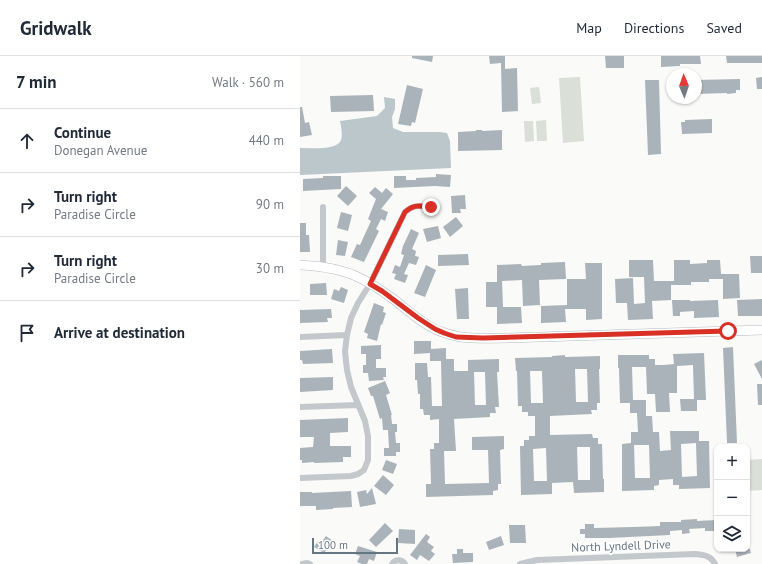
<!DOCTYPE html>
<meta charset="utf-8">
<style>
body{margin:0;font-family:"PT Sans",sans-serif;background:#f2f2f3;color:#1f2937}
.controls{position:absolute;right:12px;bottom:12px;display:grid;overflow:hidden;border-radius:8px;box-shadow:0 1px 3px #0004}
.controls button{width:36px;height:36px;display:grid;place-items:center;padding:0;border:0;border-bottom:1px solid #e0e1e3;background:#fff;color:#1f2937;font:20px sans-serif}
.compass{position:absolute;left:366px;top:12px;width:36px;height:36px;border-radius:50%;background:#fff;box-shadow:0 1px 3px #0004;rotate:358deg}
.scale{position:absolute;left:12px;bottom:10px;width:86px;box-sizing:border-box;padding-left:4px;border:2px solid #657683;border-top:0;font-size:11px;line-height:14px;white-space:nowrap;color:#657683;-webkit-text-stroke:3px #fff;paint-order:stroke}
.stop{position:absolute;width:12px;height:12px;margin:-9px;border:3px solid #d93025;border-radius:50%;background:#fff}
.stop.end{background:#d93025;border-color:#fff;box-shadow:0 1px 4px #0008}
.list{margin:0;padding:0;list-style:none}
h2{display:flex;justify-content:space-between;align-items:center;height:52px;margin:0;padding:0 16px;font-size:17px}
h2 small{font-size:13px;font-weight:400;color:#747a83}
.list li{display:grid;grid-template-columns:26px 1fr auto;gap:12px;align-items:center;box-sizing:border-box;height:64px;padding:0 16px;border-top:1px solid #e0e1e3}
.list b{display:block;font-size:15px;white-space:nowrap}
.list p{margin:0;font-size:13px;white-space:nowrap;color:#747a83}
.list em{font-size:13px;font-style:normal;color:#747a83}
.icon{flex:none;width:22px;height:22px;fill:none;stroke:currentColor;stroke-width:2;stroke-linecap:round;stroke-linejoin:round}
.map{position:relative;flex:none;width:462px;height:508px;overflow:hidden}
header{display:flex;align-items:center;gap:24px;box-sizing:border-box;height:56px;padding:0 20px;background:#fff;border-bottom:1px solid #e0e1e3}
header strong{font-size:19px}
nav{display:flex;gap:22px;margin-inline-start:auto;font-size:14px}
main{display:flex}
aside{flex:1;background:#fff}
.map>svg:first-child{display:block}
.green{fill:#dadfd7}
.water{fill:#bbc7cb}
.building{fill:#aab3b9;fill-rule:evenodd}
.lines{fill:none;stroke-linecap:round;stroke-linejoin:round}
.secondary-casing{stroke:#b3babf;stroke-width:10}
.street{stroke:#c3c8cc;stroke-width:6}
.secondary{stroke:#fff;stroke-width:9}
.route{stroke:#d93025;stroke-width:5}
.labels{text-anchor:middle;stroke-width:4;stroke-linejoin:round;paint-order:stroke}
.street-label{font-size:12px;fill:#657683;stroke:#fff}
</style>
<header>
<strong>Gridwalk</strong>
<nav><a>Map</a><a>Directions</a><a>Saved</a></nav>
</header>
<main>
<aside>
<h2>7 min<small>Walk · 560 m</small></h2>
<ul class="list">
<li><svg class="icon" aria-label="ahead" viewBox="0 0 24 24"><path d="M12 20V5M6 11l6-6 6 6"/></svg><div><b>Continue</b><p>Donegan Avenue</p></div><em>440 m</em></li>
<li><svg class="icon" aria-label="right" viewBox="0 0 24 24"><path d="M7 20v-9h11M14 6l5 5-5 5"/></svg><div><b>Turn right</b><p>Paradise Circle</p></div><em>90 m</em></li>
<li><svg class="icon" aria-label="right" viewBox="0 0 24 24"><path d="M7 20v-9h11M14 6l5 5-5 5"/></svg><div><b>Turn right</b><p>Paradise Circle</p></div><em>30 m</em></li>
<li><svg class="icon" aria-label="arrive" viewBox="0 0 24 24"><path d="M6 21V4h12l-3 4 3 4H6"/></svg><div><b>Arrive at destination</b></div></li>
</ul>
</aside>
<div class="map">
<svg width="462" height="508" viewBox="0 0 462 508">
<rect width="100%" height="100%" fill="#fafaf8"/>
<path class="green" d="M280 21 284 85 263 87 259 22Z
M239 31 241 47 232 48 230 32Z
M246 64 247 85H237L236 65Z
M224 65H233L234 85 225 86Z
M462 403V434L447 435V404Z"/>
<path class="water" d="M84 41 95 43V53L92 61 93 72 103 76H140L147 77 150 85 151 112 0 119V92C10 92 37 95 41 84 43 79 41 70 40 65L77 60 85 52Z"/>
<path class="building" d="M112 0H133L132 6 112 2Z
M189 0H205V13L217 12 218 55 202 56 201 7 190 8Z
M305 0H324V12H306Z
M361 0H400L401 8H380V10L361 11Z
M426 0H462V7H427Z
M462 21V33H457L456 22Z
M440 23V34H436V37L427 38V37L396 38V24Z
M345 24H359L361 98 348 99Z
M107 29 123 33 115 67 112 66 111 70 98 68Z
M73 39 74 55 31 56 30 40Z
M0 51H2L5 67 9 66 12 79 0 81Z
M412 63V77L382 78 381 66H385V64Z
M176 74H182V75L202 74V94L158 95V76L176 75Z
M136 118 151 119 150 131 135 130 94 132V120H106V124H116V122L136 121Z
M23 120H41V133L3 135V123L23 122Z
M46 130 57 140 48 150 37 140Z
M75 131 82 137 86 132 93 138 81 153 88 156 85 165 81 163 76 173 79 175 64 206 51 201 57 188 60 189 71 165 68 163 76 143 69 137Z
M165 139 166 153H160L161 157H152L151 140Z
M41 156 52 159 48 175 37 172Z
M156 161 163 170 150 181 143 171Z
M0 167H6V179H9L10 196H0Z
M138 170 141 182 127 186 123 173Z
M111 173 119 177 112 193 116 195 115 200 119 201 116 209 109 207 104 218 108 219 105 227 94 223 96 218 92 217 95 209 100 211 104 199 101 198 103 190Z
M38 184 48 186 45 200 36 199Z
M168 198 169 209 138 210V199Z
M450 200H462V217H451Z
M329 204H353L354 225H374V204H390V208L407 207V204H420L421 218H439L440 242 423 243V223H409V226H391V229H371V244L352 245 353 263 328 264 327 247H316L315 223 333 222 334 248 345 247 344 221H329Z
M265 206 266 223 239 224 240 249 223 250 222 224 202 225 203 251H221L222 267 197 268V251H186V226H197V209L221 208 222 210 241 209V207Z
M285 207H302V263L286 264V253H265L266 266 241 267V250L267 249V223H286Z
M126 209 136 214 125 241 114 237Z
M26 227 27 239H10V228Z
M41 231 48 234 44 247 31 243 34 233 39 235Z
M168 232 169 263H157L155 233Z
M462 243V260H438L437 244Z
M372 244H390V245L418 244 419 261 394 262V255L380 256V260H373Z
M74 247 84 251 83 256 86 257 82 269 81 268 77 285 67 282 68 278 64 276Z
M31 253 32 262H27L28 266 0 267V254Z
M114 285H131V293L146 292V303H154V315H168V304L199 303V316H197L199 351H195L196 357H190V361L154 363 156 395H144L145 428 189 427 188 394H172V381L204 380V393L200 394 201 428H198V434L193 435V439L126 441V428H131L130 393H134V387H139V363L130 364V359H124L123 353H120V338H118L117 324H115V307H127L128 321H131L132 350H142L141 305H130V297L114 298ZM174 316H185L186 349H175Z
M81 289V303H76V312H86V321H83L84 324 69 325 68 317H63V309H66V298H61V290Z
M433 291 437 387H427L423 292Z
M32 293 33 307 3 308 2 304H0V295Z
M404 297 406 344H397V355H381L380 343H394L393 309 377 310V337H369L370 356H356L355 338H347L346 311H332L333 344H346V360H352L353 376H359L360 395 371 394 370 375H399V385H409L410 432 379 433V429H373V423L359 424V429L354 430V434L322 435V388L331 387V376H338L337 357H330V347H320L319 312H318V299H349V303H355V309H364L374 308 373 298ZM396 387 397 420 382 421 381 388ZM334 389H349L350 422H335Z
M265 299V301L300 300V313H299L300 347H297V354H291L292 358 250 360V379L292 378 293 382H298V388H302L303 423H304V436L274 437 273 426 252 427V438L221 439 220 390H224V384H229V380H235V360H228V356H222V350H218L217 315H216L215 302 252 301V300ZM275 313H287L288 346H276ZM230 315H242L243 347H231ZM277 391H290V424H278ZM246 392 247 425H234L233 393Z
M462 304V323L454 308Z
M33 321V334L0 336V322Z
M85 325 90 337 86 339 92 359H91L92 368H97V376H95L96 387H100V396H96V400H84V392H89L88 374H83L82 362 80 363 73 340H71L68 332Z
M457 328H462V349H458Z
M48 362V376L30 377V390H51V401H43V406L14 407V406L2 407V404H0V392L13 391 14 381H0V364Z
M86 404 97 408 93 418 82 414Z
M83 419 94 429 86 439 74 430Z
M72 432 76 448 60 451 57 436 66 434 67 438Z
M51 435 52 451 33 452V453L16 454V450H0V436H12V437Z
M397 463V465L417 464V475H405V472L389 473 390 477 382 478V474L370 475V479L309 482H285V478H280V473H285V468H294V472L333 471 360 470V466H381V464Z
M85 467 93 475 76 491 69 484Z
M209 469H225L226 487H210Z
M99 473 115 474V488L98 487Z
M126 478 130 481 127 486 134 491 131 495 135 498 129 505 120 499 117 504 110 499Z
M26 480 33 485 24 497 14 491 18 485 21 487Z
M201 480 204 489 189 494 186 486Z
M58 490 77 496 74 505 69 503 67 508H62L57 506 60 500 55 498Z
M157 493H163V497H173V506L153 507 152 498H157Z
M435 493H450L451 497 437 501Z"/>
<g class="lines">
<defs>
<path id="secondary" d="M0 209C20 210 42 213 60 222 73 228 85 237 96 245 111 257 126 271 145 277 164 284 186 282 206 282L462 274"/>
</defs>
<use href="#secondary" class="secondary-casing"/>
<path class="street" d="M23 151V211
M0 281 47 279
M0 351 58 349
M0 422 51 420 58 418 64 414 68 404V380L65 365 51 331 47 314 46 305 45 295 47 279 51 262 58 247 70 228 105 156C114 148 119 150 131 151
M2 508 7 507 10 508
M92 508C95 503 102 503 105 508
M220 508 237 504 395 498C403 499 411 499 415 508"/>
<use href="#secondary" class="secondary"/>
</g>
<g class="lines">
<path class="route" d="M131 151C119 150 114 148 105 156L70 228 82 235 118 262 135 273 144 277 156 281 183 282 428 275"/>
</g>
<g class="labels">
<g class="street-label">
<text transform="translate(321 490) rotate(-2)" y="4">North Lyndell Drive</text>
</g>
</g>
</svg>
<div class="controls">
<button>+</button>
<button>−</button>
<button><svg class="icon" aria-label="layers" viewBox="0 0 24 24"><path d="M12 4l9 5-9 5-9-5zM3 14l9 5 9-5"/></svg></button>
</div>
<svg class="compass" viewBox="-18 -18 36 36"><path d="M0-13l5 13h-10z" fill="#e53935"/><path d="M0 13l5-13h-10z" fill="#747a83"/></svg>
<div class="scale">100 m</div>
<div class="stop" style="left:428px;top:275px"></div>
<div class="stop end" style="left:131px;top:151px"></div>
</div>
</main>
